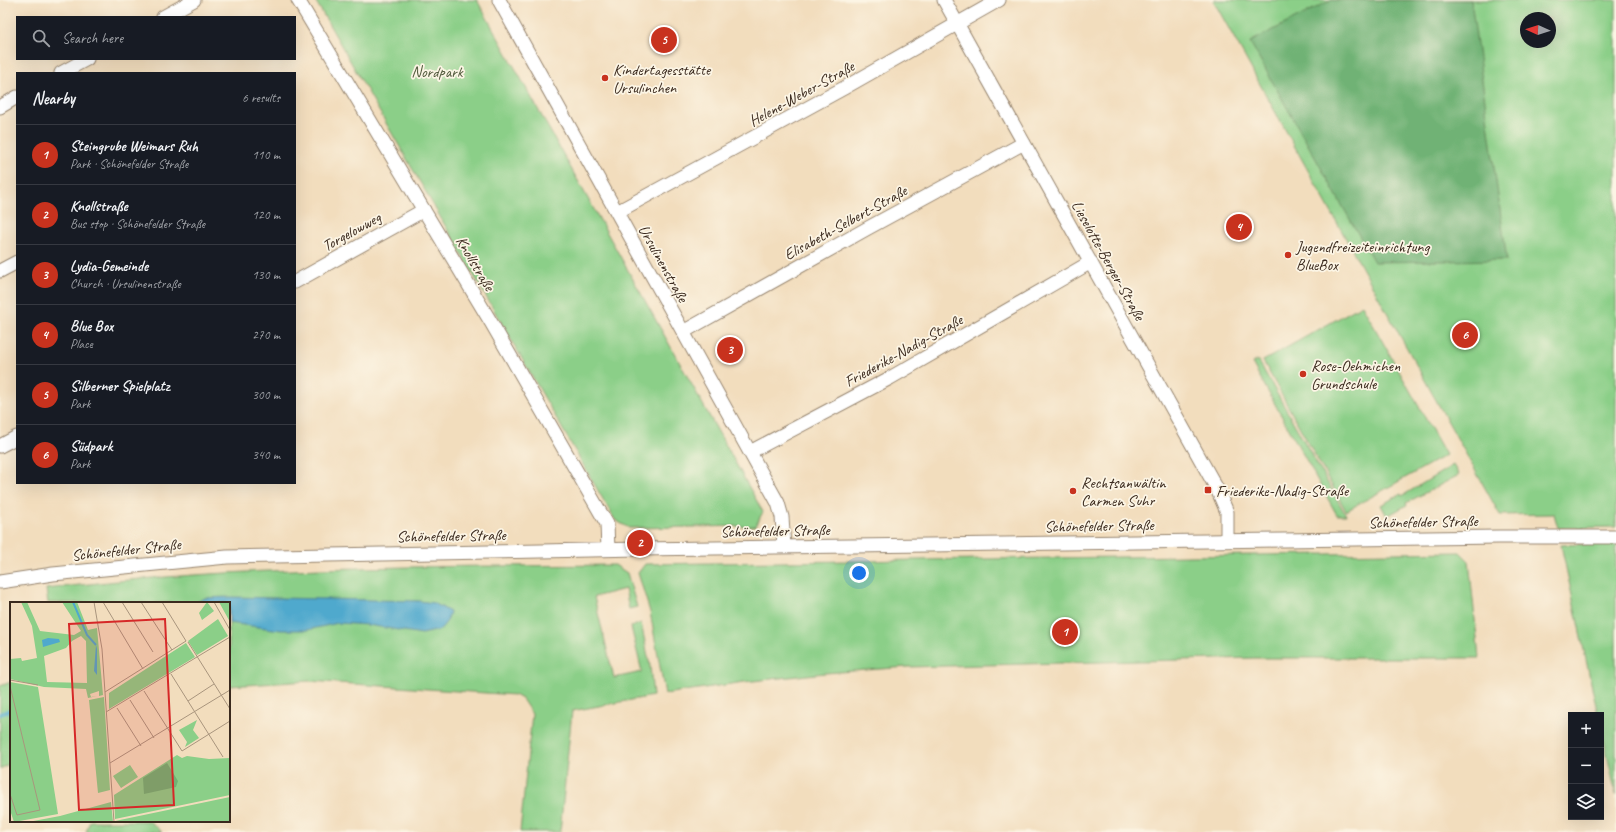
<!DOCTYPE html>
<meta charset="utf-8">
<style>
body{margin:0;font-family:Caveat,sans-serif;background:#20242c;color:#f1f3f6}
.controls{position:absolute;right:12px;bottom:12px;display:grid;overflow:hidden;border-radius:0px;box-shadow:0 4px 16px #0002}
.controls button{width:36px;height:36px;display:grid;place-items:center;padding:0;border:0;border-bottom:1px solid #363941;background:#171b24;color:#f1f3f6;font:20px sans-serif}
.compass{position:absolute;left:1520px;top:12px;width:36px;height:36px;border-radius:50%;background:#171b24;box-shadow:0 4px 16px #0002;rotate:273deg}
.you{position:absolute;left:859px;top:573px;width:14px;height:14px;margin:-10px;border:3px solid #fff;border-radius:50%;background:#1a73e8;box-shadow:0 0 0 6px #1a73e833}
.badge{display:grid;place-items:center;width:26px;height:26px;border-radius:50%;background:#c8321e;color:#fff;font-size:13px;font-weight:700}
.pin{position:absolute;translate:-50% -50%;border:2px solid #fff;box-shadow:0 1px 4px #0006}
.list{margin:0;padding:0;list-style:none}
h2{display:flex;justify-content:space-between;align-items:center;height:52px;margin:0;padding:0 16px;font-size:17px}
h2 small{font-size:13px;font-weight:400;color:#9ea1a6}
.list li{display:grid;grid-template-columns:26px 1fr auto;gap:12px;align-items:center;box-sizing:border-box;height:60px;padding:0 16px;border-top:1px solid #363941}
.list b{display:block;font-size:15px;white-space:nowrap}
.list p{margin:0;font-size:13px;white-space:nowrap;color:#9ea1a6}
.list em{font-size:13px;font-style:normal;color:#9ea1a6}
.icon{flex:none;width:22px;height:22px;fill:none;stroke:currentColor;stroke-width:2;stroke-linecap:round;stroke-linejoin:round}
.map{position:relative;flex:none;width:1616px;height:832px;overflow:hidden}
.search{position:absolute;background:#171b24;box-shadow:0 4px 16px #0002;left:16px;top:16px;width:280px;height:44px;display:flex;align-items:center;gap:10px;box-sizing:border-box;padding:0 14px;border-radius:0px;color:#9ea1a6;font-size:15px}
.panel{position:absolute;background:#171b24;box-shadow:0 4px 16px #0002;left:16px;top:72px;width:280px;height:412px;border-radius:0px}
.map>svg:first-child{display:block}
.green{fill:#8bcf88;stroke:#637c53;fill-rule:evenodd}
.forest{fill:#70b274;stroke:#566e49}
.water{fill:#4fa9cd;stroke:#456a76}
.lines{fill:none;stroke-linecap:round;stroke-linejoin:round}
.stream{stroke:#4fa9cd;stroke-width:4}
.minor-casing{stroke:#96846e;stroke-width:15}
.minor{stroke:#fff;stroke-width:13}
.poi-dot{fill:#c8321e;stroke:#fcf5e5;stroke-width:1.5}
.labels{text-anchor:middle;stroke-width:3.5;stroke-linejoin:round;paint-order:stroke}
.poi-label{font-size:16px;fill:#3b2a1e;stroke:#fcf5e5;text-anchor:start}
.park-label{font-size:16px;fill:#535c3e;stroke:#fcf5e5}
.street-label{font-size:16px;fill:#3b2a1e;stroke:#fcf5e5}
.inset-river{fill:none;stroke:#4fa9cd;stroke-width:2}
.inset-road{fill:none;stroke:#a9957d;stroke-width:1}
.view{fill:#d62828;fill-opacity:0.15;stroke:#d62828;stroke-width:2}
.inset-edge{fill:none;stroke:#3b2a1e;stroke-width:2}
</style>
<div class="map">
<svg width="1616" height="832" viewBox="0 0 1616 832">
<rect width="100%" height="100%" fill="#fcf5e5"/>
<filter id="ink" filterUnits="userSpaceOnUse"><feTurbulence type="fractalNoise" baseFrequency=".025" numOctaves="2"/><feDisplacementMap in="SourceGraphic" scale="8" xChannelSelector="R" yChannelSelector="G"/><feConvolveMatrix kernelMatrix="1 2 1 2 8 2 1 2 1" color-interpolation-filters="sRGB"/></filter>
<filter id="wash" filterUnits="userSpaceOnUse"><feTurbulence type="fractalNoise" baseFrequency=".012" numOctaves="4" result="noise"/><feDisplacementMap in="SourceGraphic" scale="16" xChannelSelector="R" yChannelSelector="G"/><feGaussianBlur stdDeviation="0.9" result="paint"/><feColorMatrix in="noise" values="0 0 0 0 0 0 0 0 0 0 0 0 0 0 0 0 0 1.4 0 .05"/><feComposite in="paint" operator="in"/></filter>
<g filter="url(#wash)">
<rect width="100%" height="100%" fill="#f2ddbd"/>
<path class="green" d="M315 0H477L763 512 755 526 629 528 615 520Z
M1213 0H1616V527L1558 528 1554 514 1500 515ZM1526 18H1550V42H1526Z
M1362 305 1446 455 1346 511 1263 361Z
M1258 360 1346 515H1337L1252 363Z
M1453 465 1459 475 1406 503 1407 505 1387 516 1381 505 1401 494 1402 496Z
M1616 543V795L1601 727V715H1598L1561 545Z
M1460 552 1469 561 1479 658H1256L908 667 825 673 744 682 665 694 650 612 638 573 645 564Z
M615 565 627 573 637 607 629 609 625 589 594 597 614 678 642 672 631 627 641 623 650 666 653 696 572 711 560 832H520L532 714 522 699 515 695 309 681 229 686V603H48L46 589C234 565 425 567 615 565Z
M11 682V763L0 769V686Z
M90 821H149L162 832H86Z"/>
<path class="forest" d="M1331 0H1471L1507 260 1374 262 1250 42Z"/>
<path class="water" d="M230 597 420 601 434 603 450 612 447 621 440 630 422 634 368 625 338 623 307 630H281L229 623V603H195L205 598Z"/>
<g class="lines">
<path class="stream" d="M0 714 11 710"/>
</g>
</g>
<g filter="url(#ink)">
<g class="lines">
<defs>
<path id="minor" d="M298 0 492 324 607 524 608 549
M499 0 778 503 782 517 784 547
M944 0 1217 489 1227 512V541
M163 17 194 0
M61 73 87 59
M0 107 17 97
M617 212 844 88 999 0
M0 271 17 262
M295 282 424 210
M683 332 868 228 1024 143
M0 446 17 437
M750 452 890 378 1091 262
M0 582 53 574 227 557 640 549 1499 537H1616"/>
</defs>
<use href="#minor" class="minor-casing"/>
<use href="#minor" class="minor"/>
</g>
</g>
<g class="poi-dot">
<circle cx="605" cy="78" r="4"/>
<circle cx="1288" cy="255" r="4"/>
<circle cx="1303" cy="374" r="4"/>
<rect x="1204" y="486" width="8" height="8" rx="2"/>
<circle cx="1073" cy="491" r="4"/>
</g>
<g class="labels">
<g class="poi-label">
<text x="613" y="75">Kindertagesstätte<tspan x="613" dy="18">Ursulinchen</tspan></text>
<text x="1296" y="252">Jugendfreizeiteinrichtung<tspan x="1296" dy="18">BlueBox</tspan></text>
<text x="1311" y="371">Rose-Oehmichen<tspan x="1311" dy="18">Grundschule</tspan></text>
<text x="1081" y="488">Rechtsanwältin<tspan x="1081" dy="18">Carmen Suhr</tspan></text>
<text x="1216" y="496">Friederike-Nadig-Straße</text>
</g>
<g class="park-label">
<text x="437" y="77">Nordpark</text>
</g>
<g class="street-label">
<text transform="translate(801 93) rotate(-29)" y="6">Helene-Weber-Straße</text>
<text transform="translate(845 222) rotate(-29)" y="6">Elisabeth-Selbert-Straße</text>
<text transform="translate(351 231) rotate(-29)" y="6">Torgelowweg</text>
<text transform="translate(1109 260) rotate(61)" y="6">Lieselotte-Berger-Straße</text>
<text transform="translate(476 263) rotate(59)" y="6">Knollstraße</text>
<text transform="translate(664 263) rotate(61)" y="6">Ursulinenstraße</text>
<text transform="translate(903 350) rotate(-29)" y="6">Friederike-Nadig-Straße</text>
<text transform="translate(1423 521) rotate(-1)" y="6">Schönefelder Straße</text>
<text transform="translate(1099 525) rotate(-1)" y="6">Schönefelder Straße</text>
<text transform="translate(775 530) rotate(-1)" y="6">Schönefelder Straße</text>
<text transform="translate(451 535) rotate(-1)" y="6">Schönefelder Straße</text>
<text transform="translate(126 549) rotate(-6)" y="6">Schönefelder Straße</text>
</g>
</g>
<g transform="translate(10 602)">
<rect width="220" height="220" fill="#f2ddbd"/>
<path d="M11 0H17L30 29 64 33 71 29 52 0H67L78 28 87 26 93 93 89 94V89L80 92 81 95 87 94 78 96 76 87 34 85 0 77V57L11 56 12 59 27 56 22 24ZM71 34 76 39 77 81 37 80 34 54 56 46 62 39ZM197 0 204 9 192 18 189 11ZM209 0H220V20ZM208 17 218 34 187 53 178 39ZM176 41 185 55 99 107V91ZM0 80 28 85 48 212 4 220 0 208ZM94 95 100 188 88 191 79 98ZM187 118 183 128 189 136 175 145 177 140 169 128ZM167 153 172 156 177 154 199 157 220 156V193L105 217 104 193ZM120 163 128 175 111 186 103 174ZM220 195V220H105V219ZM101 200 103 220H18L50 214Z" fill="#8bcf88" fill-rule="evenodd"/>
<path d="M157 161 168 179 166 185 134 192 133 176Z" fill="#70b274"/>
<path d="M38 36 49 37 50 40 33 45 32 38ZM86 43 87 47V73L84 69Z" fill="#4fa9cd"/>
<path class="inset-river" d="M63 0 77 33 86 43"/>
<path class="inset-road" d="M84 0 92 47 104 220M93 0 133 67M112 0 143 50M131 0 162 48M204 0 220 28M178 40 220 107M161 72 213 155M0 78 28 83M0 84 30 208 7 213 0 192M134 89 172 149 220 119M95 90 176 39 152 0M120 98 144 136M178 99 204 82M107 106 131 144M96 110 220 35M100 161 220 88"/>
<path class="view" d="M155 17 164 203 69 208 59 22Z"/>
<rect width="220" height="220" class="inset-edge"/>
</g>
</svg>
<div class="controls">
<button>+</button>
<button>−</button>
<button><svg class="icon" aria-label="layers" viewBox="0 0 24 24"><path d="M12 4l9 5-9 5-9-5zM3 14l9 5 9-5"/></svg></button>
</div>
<svg class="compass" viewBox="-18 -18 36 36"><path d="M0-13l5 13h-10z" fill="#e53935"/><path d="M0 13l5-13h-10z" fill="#9ea1a6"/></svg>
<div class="you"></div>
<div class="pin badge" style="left:1065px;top:632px">1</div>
<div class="pin badge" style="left:640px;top:543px">2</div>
<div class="pin badge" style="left:730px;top:350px">3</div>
<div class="pin badge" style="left:1239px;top:227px">4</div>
<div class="pin badge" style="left:664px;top:40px">5</div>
<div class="pin badge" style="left:1465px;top:335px">6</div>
<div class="search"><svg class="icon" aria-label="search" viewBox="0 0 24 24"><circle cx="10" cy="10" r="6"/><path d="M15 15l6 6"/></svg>Search here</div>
<section class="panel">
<h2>Nearby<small>6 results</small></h2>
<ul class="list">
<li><span class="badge">1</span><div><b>Steingrube Weimars Ruh</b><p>Park · Schönefelder Straße</p></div><em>110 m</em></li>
<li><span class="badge">2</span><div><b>Knollstraße</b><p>Bus stop · Schönefelder Straße</p></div><em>120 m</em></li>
<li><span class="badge">3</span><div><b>Lydia-Gemeinde</b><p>Church · Ursulinenstraße</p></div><em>130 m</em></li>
<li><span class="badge">4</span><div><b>Blue Box</b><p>Place</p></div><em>270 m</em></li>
<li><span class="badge">5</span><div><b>Silberner Spielplatz</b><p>Park</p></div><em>300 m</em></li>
<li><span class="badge">6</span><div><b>Südpark</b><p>Park</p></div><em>340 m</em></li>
</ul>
</section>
</div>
